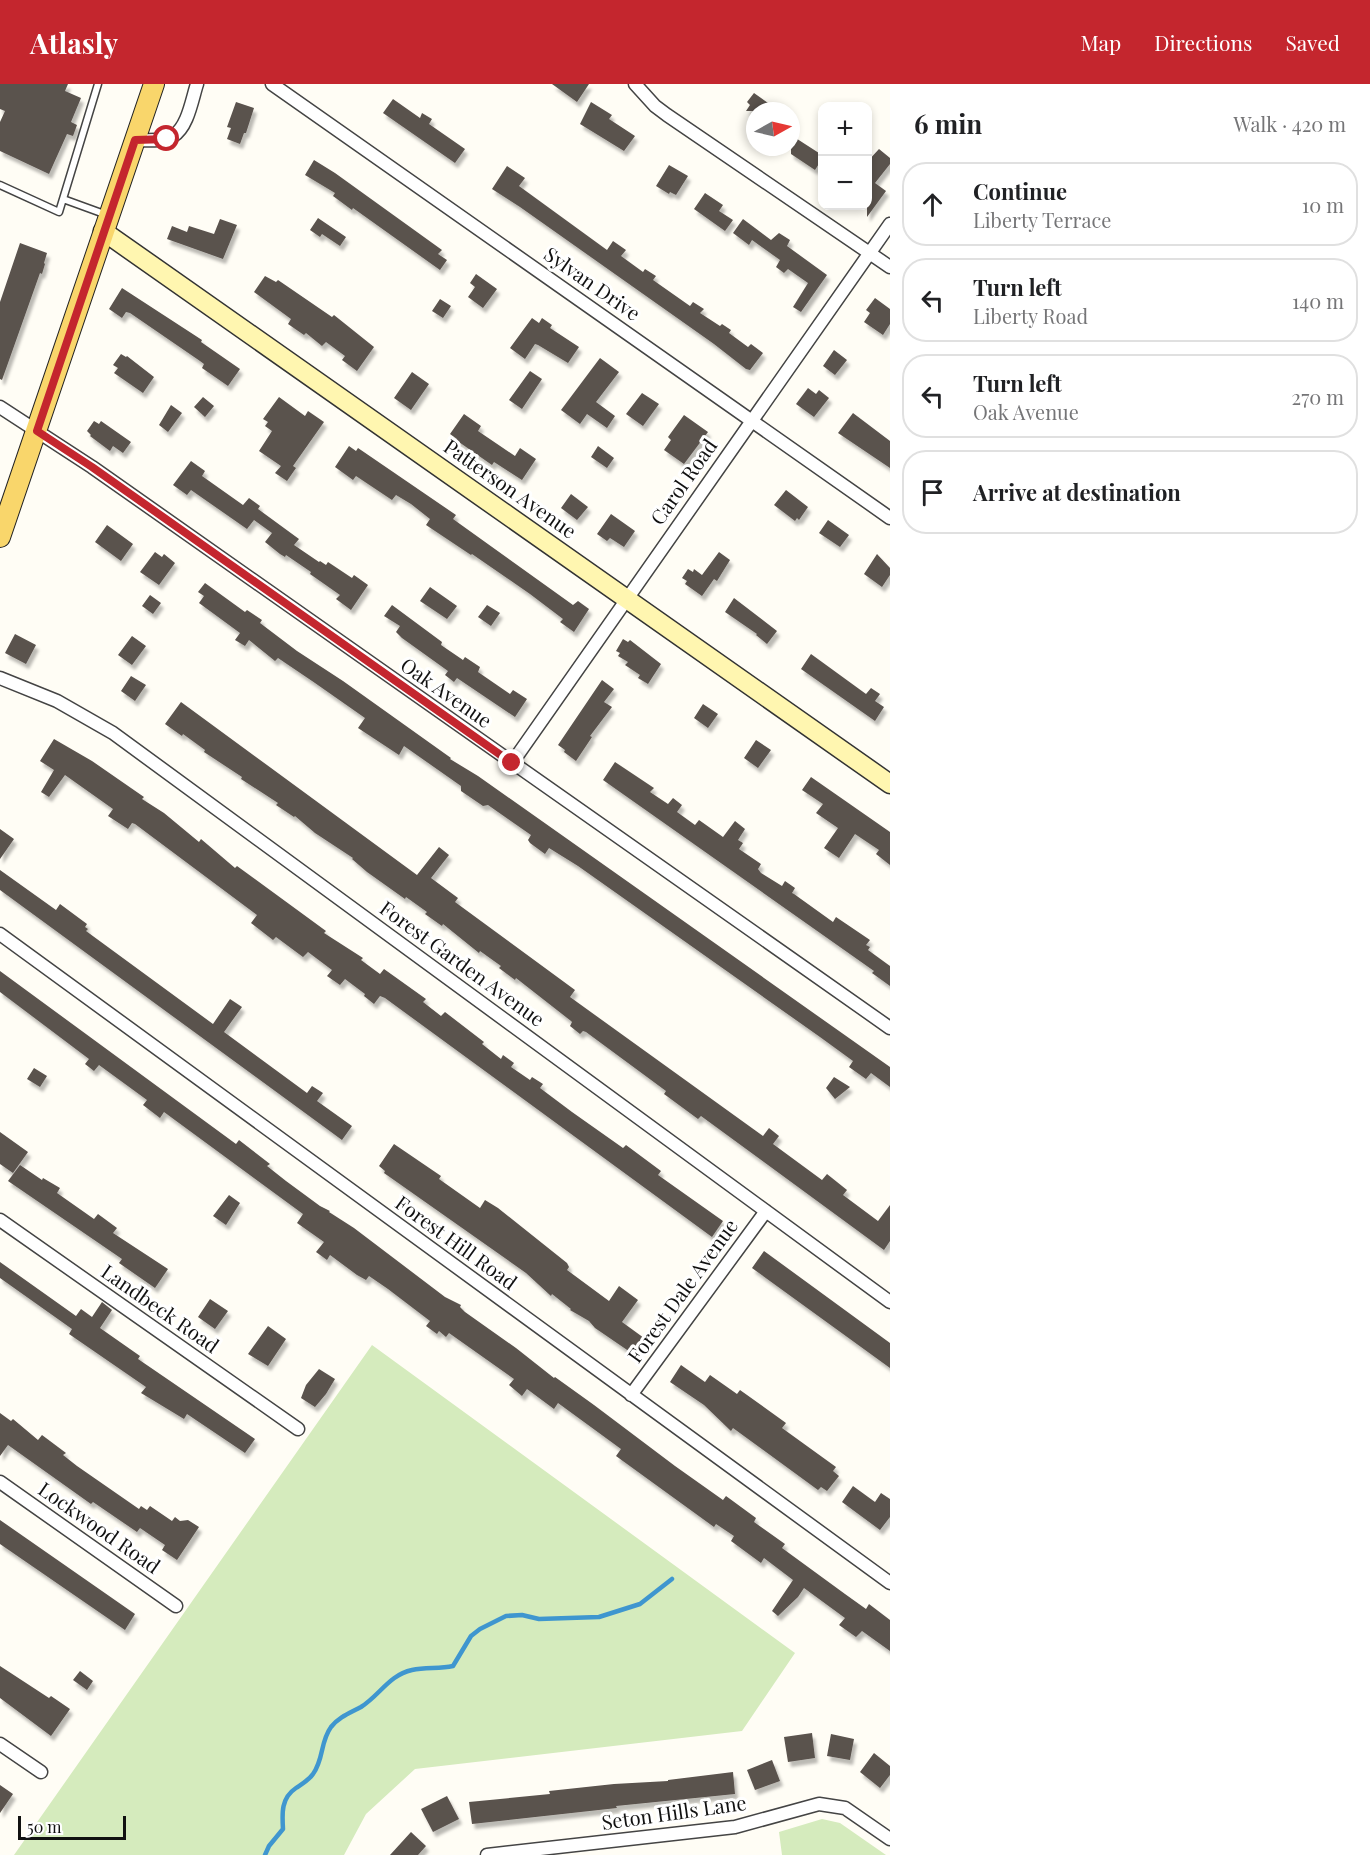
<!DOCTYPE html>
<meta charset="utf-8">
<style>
body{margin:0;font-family:"Playfair Display",serif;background:#f2f2f2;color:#202124}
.controls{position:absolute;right:18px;top:18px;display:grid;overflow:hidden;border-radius:12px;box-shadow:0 3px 9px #0003}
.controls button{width:54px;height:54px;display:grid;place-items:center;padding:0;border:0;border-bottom:2px solid #e0e0e0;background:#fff;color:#202124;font:30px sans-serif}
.compass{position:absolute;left:746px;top:18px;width:54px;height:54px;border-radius:50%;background:#fff;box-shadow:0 3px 9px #0003;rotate:82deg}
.scale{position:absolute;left:18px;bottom:15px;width:108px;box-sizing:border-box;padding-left:6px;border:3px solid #111;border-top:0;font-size:16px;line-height:21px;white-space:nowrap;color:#111;-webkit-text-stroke:4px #fff;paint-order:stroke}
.stop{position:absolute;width:18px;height:18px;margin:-14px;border:4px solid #c4262e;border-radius:50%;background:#fff}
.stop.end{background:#c4262e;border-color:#fff;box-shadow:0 2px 6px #0008}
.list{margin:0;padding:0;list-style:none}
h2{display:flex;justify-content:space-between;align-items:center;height:78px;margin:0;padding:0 24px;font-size:26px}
h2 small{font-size:20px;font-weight:400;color:#757577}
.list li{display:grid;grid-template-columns:39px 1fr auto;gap:18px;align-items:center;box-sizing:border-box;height:84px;margin:0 12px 12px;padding:0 12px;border:2px solid #e0e0e0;border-radius:24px}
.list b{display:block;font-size:22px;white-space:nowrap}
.list p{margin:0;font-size:20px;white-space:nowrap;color:#757577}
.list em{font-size:20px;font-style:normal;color:#757577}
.icon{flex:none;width:33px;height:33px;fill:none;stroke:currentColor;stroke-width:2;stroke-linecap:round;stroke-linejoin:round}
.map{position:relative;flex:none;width:890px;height:1771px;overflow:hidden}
header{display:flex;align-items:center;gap:36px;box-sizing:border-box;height:84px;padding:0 30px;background:#c4262e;color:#fff}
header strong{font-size:28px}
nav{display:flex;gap:33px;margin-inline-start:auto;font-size:21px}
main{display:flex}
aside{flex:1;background:#fff}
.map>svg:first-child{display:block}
.green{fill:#d5ebbd}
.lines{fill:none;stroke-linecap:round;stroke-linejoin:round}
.stream{stroke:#3f96cf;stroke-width:4.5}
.building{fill:#5a524d;filter:url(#shadow)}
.service-casing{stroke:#444;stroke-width:9}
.minor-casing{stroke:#444;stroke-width:15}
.secondary-casing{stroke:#333;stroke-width:21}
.primary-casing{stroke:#222;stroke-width:22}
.service{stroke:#fff;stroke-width:6}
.minor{stroke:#fff;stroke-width:12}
.secondary{stroke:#fff6b0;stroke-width:18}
.primary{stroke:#f9d66b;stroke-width:20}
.route{stroke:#c4262e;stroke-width:8}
.labels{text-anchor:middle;stroke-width:6;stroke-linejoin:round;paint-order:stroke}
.street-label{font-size:20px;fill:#111;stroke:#fff}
</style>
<header>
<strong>Atlasly</strong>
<nav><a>Map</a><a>Directions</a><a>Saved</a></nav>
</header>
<main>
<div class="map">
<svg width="890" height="1771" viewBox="0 0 890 1771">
<defs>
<filter id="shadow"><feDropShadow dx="3" dy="5" stdDeviation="1.5" flood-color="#0004"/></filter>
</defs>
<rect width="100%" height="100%" fill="#fffdf5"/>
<path class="green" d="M372 1261 795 1569 742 1647 415 1685 366 1730 344 1771H14Z
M822 1735 840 1739 886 1771H782L779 1748Z"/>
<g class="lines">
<path class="stream" d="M265 1771 269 1762 283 1745C282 1729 281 1714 296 1704 302 1700 309 1696 313 1690 324 1675 320 1658 331 1643 339 1633 350 1629 361 1623 380 1611 389 1591 412 1586 426 1583 439 1585 453 1582L471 1552 480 1545 506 1532 522 1531 539 1535 599 1533 640 1520 672 1495"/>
</g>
<path class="building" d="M0 0H68L65 7 81 14 71 38 77 41 73 52 67 50 49 90 0 67V38L5 27 0 25Z
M552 0H589L577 18Z
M754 9 768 19 762 27H746L750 21 747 18Z
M393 15 420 34 422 29 432 35 429 40 465 65 455 79 383 29Z
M236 18 254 24 246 49H244L240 60 227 55 231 44 227 43Z
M591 18 612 31 609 35 635 52 624 67 580 40Z
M791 51 822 71V75L815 86 791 70Z
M879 65 890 74V80L875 99 886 107 867 133V78Z
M314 76 335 89 442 166 438 170 447 176 440 186 353 124 352 126 333 112 335 109 305 91Z
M669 81 688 92 676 111 670 108 669 110 656 102Z
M507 82 525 94 519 102 607 166 613 157 626 166 621 172 643 188 645 185 656 192 653 196 690 222 693 218 704 225 700 229 720 242 722 240 731 246 729 249 748 263 751 260 763 269 750 286 746 285 714 260 520 123 492 105Z
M705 109 723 121 719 127 733 136 725 147 694 125Z
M318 134 346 153 340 162 322 150 320 153 310 146Z
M220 135 237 141 223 175 167 155 172 142 187 148 189 142 214 150Z
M743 135 771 156 779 149 790 156 787 162 827 191 801 228 793 223 808 199 788 185 784 189 776 183 780 176 752 156 749 161 733 149Z
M20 159 47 169 44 179 45 180 42 190 40 189 2 296 0 295V218Z
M476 190 497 205 483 224 468 213 475 203 470 199Z
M265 192 276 198 278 196 332 233 334 231 374 263 357 287 342 276 345 272 326 258 322 262 306 249 304 251 288 240 291 235 254 208Z
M122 204 202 256 201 258 240 285 228 302 202 284 204 280 200 277 130 229 126 228 122 234 109 225Z
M875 214 890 225V240L883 251 864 238 870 229 866 226Z
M440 215 451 222 443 234 432 227Z
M532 234 539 239 542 234 552 241 550 244 579 263 568 279 538 261 535 260 525 275 510 264Z
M834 266 847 276 835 291 823 282Z
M121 270 126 273 127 272 154 293 143 309 114 289 118 284 113 281Z
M600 274 619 288 596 318 615 332 607 344 587 330 580 340 561 326Z
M530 287 542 295 522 325 509 316Z
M412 288 429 300 411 326 394 314Z
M808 304 816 310 819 306 829 314 814 333 796 320Z
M642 309 659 320 643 342 626 330Z
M203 313 214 322 205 333 194 323Z
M279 313 305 332 308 327 324 338 293 382 296 384 287 397 275 389 281 382 259 367 272 347 265 342 268 338 263 335Z
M171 321 182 329 168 348 159 341Z
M853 329 890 357V384L838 349Z
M464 330 481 342 478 347 515 372 520 364 536 375 522 396 494 378 492 381 456 356 457 355 450 350Z
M684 331 708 348 684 380 664 366 671 356 668 353Z
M94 337 99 340 101 337 131 358 123 369 113 362 110 367 90 352 91 351 87 347Z
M349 362 356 367 358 364 456 431 453 435 573 521 578 517 589 525 574 548 560 538 563 535 530 510 472 470 471 471 426 441 430 435 411 420 396 411 392 416 356 392 353 396 335 383Z
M598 362 614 374 607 384 591 373Z
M191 377 205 387 202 392 243 421 249 414 260 422 258 425 299 455 294 461 319 478 320 477 326 481 328 478 352 494 354 491 368 501 351 526 336 515 340 511 310 490 311 488 286 471 285 473 280 470 265 458 272 449 254 436 247 445 191 406 187 411 173 401Z
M786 406 808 423 799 436 797 434 795 437 774 421Z
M571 410 588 423 577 436 561 424Z
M611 430 635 447 624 463 610 454 607 457 597 450Z
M828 436 849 451 840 463 819 449Z
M107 441 133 460 121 477 95 458Z
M155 468 162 473 164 470 175 479 159 501 140 488Z
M719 468 730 476 717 497 714 495 702 512 685 500 687 497 682 494 688 485 693 488 694 485 702 491Z
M877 470 890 484V491L882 503 864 490Z
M205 499 245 528 247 526 262 536 260 539 297 567 343 597 451 674 450 675 478 692 890 983V1003L871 989 866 995 849 983 853 977 820 953 578 782 549 764 545 770 530 759 528 756 531 751 488 721 483 722 461 707V702L404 662 399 671 358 644 365 634 315 599 278 574 275 577 249 556 245 562 235 556 240 549 199 519 204 512 198 508Z
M430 503 457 522 447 535 420 517Z
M150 511 161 519 153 530 142 522Z
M734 514 777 547 767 560 756 551 757 550 725 528Z
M392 521 442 558 441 561 463 576 465 573 480 583 478 588 510 610 513 606 527 615 515 633 457 594 454 598 445 591 448 587 402 554 396 548 400 542 384 532Z
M487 521 500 529 491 542 478 533Z
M15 550 36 561 26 580 5 569Z
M132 552 146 562 132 581 118 571Z
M623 555 628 558 630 556 661 580 648 600 638 594 640 591 625 581 628 578 618 572 620 569 616 567Z
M811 570 866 610 871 604 880 610 875 617 884 623 875 637 801 585Z
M131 592 146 601 135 617 121 607Z
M602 596 614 605 604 618 612 623 590 652 592 653 576 677 564 668 565 666 558 661Z
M181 618 417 791 439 763 449 771 431 794 458 814 455 818 575 906 570 913 763 1052 769 1044 779 1052 773 1060 822 1096 827 1090 847 1106 843 1111 878 1137 890 1121V1157L884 1166 701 1032 698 1035 664 1010 666 1007 586 948 583 947 580 950 570 942 572 938 571 937 516 894 515 896 499 884 501 882 480 867 479 869 443 840 442 842 425 830 427 828 406 813 405 815 367 788 352 775 353 774 315 749 295 732 294 733 276 721 278 719 241 695 242 693 204 668 205 666 183 650 182 652 165 640Z
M703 620 718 630 708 644 694 634Z
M54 655 92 677 144 713 142 715 164 729 199 758 201 755 235 784 237 782 326 847 324 849 363 874 361 876 380 890 384 885 426 915 423 918 441 932 445 928 484 958 482 960 501 975 503 971 514 979 511 983 530 996 532 993 543 1000 540 1004 572 1028 623 1064 626 1061 661 1087 658 1091 723 1137 712 1153 385 914 380 912 374 920 364 912 365 910 345 895 340 901 327 892 332 886 308 868 303 873 276 853 273 856 251 839 257 831 135 740 132 739 128 745 108 732 113 725 65 691 49 713 41 708 54 686 40 677Z
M756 656 771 666 758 684 744 674Z
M615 678 654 704 650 708 668 720 673 714 682 721 677 728 695 741 699 736 723 753 735 737 745 745 738 756 743 759 739 765 761 780 758 785 761 789 782 802 785 797 795 804 792 809 794 810 833 838 836 833 870 856 866 861 870 863 868 866 890 882V902L872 889 874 887 603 696Z
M811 693 890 748V781L876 770 879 766 855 750 839 774 824 764 838 744 816 729 823 720 802 706Z
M0 745 14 755 0 775Z
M0 786 56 826 60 820 87 840 85 843 88 845 86 847 213 940 230 915 242 923 224 948 307 1009 312 1002 323 1009 317 1017 352 1042 342 1056 0 806Z
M0 887 236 1060 239 1056 270 1080 267 1082 286 1097 320 1122 330 1127 329 1128 354 1144 445 1213 461 1221 460 1223 465 1228 516 1264 554 1294 555 1293 594 1321 675 1382 723 1416 726 1412 756 1434 754 1438 785 1460 782 1464 845 1510 866 1525 869 1520 890 1536V1567L862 1547 856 1553 839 1541 845 1534 804 1504 798 1513 778 1532 772 1527 793 1496 764 1474 761 1479 731 1457 734 1452 716 1440 714 1443 616 1372 621 1365 558 1319 554 1325 527 1305 522 1312 509 1301 514 1295 449 1249 446 1253 439 1247 437 1250 426 1242 430 1237 388 1205 369 1192 366 1196 357 1191 330 1171 327 1176 316 1168 324 1158 297 1139 303 1130 164 1028 160 1034 143 1021 147 1016 99 981 94 987 85 980 89 975 0 908Z
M34 984 47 992 40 1003 27 995Z
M834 993 850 1003 835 1015 826 1004Z
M0 1048 28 1068 13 1089 0 1080Z
M394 1060 441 1092 439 1095 480 1124 485 1116 498 1124 567 1179 569 1183 567 1186 609 1217 619 1202 638 1216 622 1238 644 1254 633 1270 595 1244 589 1237 570 1226 571 1225 552 1210 551 1212 526 1189 384 1089 385 1087 379 1082Z
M20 1081 42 1096 43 1094 60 1104 57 1109 94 1135 98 1130 117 1144 113 1149 168 1185 155 1204 119 1179 122 1175 8 1097Z
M229 1111 240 1119 226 1141 213 1132Z
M764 1167 890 1259V1284L752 1184Z
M0 1178 76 1232 81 1225 92 1233 102 1218 112 1226 100 1244 140 1272 138 1275 255 1355 245 1369 187 1330 184 1335 141 1309 146 1303 69 1250 72 1245 0 1194Z
M210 1215 228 1227 215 1245 198 1233Z
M268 1242 286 1255 268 1282 248 1270Z
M681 1281 705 1298 710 1291 737 1310 740 1306 786 1339 782 1344 836 1383 833 1387 839 1392 827 1407 821 1403 818 1406 733 1344 731 1347 704 1321 670 1298Z
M319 1285 335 1295 326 1310 315 1323 301 1314 306 1301Z
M0 1329 11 1337 13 1335 38 1356 42 1351 66 1369 63 1371 77 1382 139 1425 141 1422 147 1426 150 1422 172 1437 175 1433 180 1437 188 1436 199 1443 177 1476 162 1466 165 1461 140 1444 137 1448 93 1418 91 1420 8 1361 0 1372Z
M853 1402 875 1418 881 1409 890 1415V1433L880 1446 842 1418Z
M0 1436 135 1530 125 1546 0 1460Z
M0 1582 49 1614 51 1612 70 1625 51 1652 0 1614Z
M80 1587 93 1597 87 1606 73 1596Z
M812 1649 815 1674 788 1678 784 1653Z
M831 1650 854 1655 850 1676 827 1672Z
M874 1669 890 1682V1691L880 1704 860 1688Z
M772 1676 780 1697 755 1706 747 1686Z
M733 1688 735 1710 616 1722 617 1724 472 1740 469 1718 550 1710 549 1707 614 1700 668 1697V1696Z
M0 1701 13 1710 0 1729Z
M447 1712 459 1735 433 1748 421 1725Z
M411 1748 426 1762 418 1771H390Z"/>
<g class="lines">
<defs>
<path id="service" d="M0 101 59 128 98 0
M63 115 107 131"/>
<path id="minor" d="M272 0 890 434
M635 0 655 22 667 31 890 183
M135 56C145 56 164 58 173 52 188 43 192 15 197 0
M0 323 92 383 890 944
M0 594 57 617 113 649 890 1218
M512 679 890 140
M0 850 890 1499
M0 1136 298 1345
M631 1311 766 1127
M0 1398 176 1522
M0 1660 41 1688
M487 1771 735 1743 819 1720 845 1724 890 1755"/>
<path id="secondary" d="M103 147 890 700"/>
<path id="primary" d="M0 453 154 0"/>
</defs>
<use href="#service" class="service-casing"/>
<use href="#minor" class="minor-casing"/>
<use href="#secondary" class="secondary-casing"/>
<use href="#primary" class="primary-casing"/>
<use href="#service" class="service"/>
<use href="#minor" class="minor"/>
<use href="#secondary" class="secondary"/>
<use href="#primary" class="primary"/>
</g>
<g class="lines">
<path class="route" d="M167 55 135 56 37 347 92 383 512 679"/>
</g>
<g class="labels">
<g class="street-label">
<text transform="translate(592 200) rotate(35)" y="7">Sylvan Drive</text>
<text transform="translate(684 398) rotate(-55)" y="7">Carol Road</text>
<text transform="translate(510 405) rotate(35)" y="7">Patterson Avenue</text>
<text transform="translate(446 609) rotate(35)" y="7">Oak Avenue</text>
<text transform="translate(462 880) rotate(36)" y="7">Forest Garden Avenue</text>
<text transform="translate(456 1159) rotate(36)" y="7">Forest Hill Road</text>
<text transform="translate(683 1207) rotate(-54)" y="7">Forest Dale Avenue</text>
<text transform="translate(160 1225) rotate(35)" y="7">Landbeck Road</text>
<text transform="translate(99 1444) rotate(35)" y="7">Lockwood Road</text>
<text transform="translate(674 1729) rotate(-8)" y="7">Seton Hills Lane</text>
</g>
</g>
</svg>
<div class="controls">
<button>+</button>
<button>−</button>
</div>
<svg class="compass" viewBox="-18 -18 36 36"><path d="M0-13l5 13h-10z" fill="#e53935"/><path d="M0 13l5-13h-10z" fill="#757577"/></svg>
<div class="scale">50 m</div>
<div class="stop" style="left:167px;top:55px"></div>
<div class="stop end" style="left:512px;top:679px"></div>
</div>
<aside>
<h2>6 min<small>Walk · 420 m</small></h2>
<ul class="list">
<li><svg class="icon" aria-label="ahead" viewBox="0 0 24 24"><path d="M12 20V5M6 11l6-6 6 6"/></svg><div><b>Continue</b><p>Liberty Terrace</p></div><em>10 m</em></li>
<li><svg class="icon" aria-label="left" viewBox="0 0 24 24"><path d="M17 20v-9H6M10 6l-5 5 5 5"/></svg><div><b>Turn left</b><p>Liberty Road</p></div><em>140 m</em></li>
<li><svg class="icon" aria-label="left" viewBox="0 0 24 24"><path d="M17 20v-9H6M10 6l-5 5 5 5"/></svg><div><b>Turn left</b><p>Oak Avenue</p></div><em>270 m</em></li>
<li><svg class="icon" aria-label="arrive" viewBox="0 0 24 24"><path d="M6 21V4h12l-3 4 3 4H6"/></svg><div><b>Arrive at destination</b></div></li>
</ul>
</aside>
</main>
